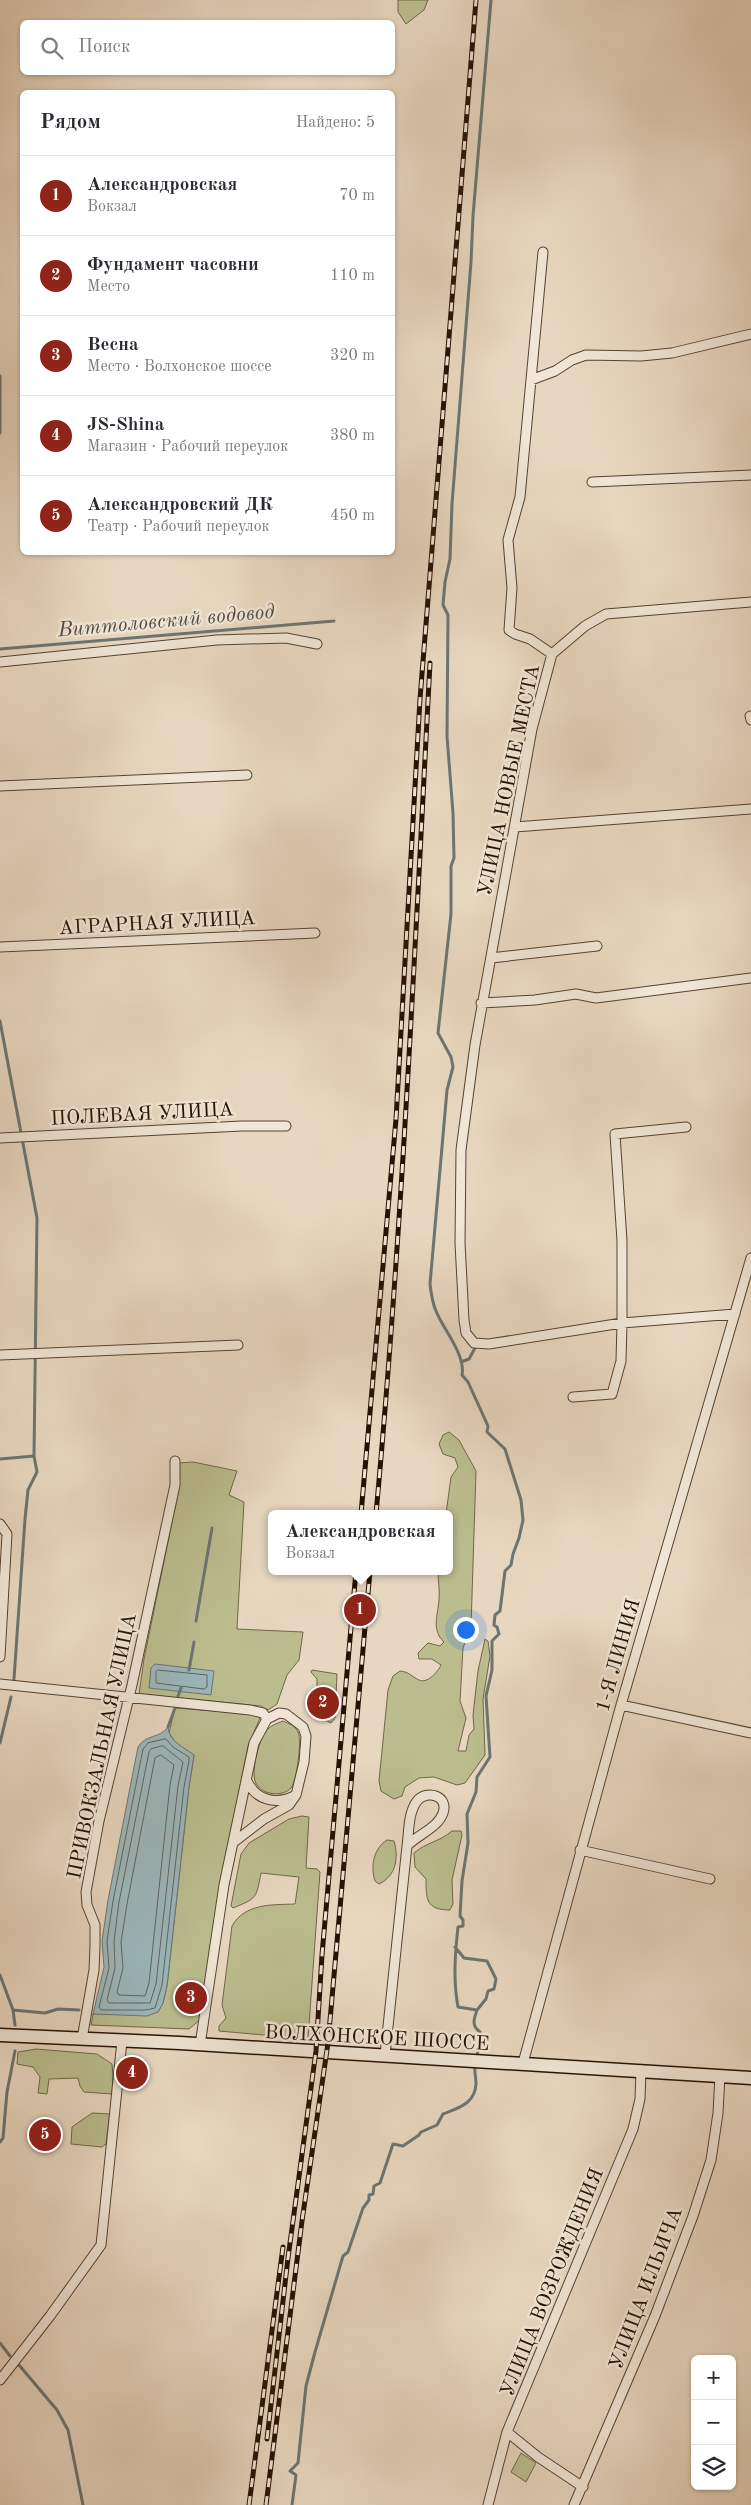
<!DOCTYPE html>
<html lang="ru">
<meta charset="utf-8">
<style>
body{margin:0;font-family:"Old Standard TT",serif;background:#f7f7f7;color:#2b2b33}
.controls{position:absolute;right:15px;bottom:15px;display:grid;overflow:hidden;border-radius:8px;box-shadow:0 1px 4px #0004}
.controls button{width:45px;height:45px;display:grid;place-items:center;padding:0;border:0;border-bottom:1px solid #e1e1e2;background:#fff;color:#2b2b33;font:25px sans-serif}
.you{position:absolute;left:465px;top:1629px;width:18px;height:18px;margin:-12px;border:4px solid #fff;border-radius:50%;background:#1a73e8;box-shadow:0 0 0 8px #1a73e833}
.badge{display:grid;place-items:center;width:32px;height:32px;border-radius:50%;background:#8f2418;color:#fff;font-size:16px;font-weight:700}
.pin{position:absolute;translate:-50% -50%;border:2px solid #fff;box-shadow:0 1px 5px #0006}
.popup{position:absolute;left:268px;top:1510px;width:185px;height:65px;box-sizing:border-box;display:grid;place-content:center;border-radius:8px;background:#fff;filter:drop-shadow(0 1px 4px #0005);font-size:16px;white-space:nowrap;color:#7c7c81}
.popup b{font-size:19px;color:#2b2b33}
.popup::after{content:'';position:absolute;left:50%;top:100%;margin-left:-10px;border:10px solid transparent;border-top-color:#fff}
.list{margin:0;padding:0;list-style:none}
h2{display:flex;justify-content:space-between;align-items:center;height:65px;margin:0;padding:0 20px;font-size:21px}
h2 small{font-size:16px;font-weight:400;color:#7c7c81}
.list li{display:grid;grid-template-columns:32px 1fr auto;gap:15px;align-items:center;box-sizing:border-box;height:80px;padding:0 20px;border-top:1px solid #e1e1e2}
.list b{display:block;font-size:19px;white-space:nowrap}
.list p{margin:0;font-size:16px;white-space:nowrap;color:#7c7c81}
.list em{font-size:16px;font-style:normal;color:#7c7c81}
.icon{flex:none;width:28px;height:28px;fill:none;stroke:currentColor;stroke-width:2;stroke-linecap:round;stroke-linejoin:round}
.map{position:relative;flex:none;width:751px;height:2505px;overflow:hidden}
.search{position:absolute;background:#fff;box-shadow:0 1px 4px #0004;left:20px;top:20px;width:375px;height:55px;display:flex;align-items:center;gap:12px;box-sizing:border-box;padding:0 18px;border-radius:8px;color:#7c7c81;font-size:19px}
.panel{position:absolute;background:#fff;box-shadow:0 1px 4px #0004;left:20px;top:90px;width:375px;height:465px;border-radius:8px}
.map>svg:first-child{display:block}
.green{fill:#bbbd8f;stroke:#706748}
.water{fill:#9bb7bc;stroke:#6c7572}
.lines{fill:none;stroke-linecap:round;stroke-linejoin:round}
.shore{stroke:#60645f;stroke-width:1}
.stream{stroke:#6c7572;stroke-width:3}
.minor-casing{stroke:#564232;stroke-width:11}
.secondary-casing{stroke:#261102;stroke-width:15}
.minor{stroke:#f0e5d6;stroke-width:9}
.secondary{stroke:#f0e5d6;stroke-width:12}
.rail-casing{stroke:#261102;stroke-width:5}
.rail{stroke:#f0e5d6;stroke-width:3;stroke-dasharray:9;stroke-linecap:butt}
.labels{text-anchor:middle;stroke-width:5;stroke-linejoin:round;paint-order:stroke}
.street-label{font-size:20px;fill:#261102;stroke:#f0e5d6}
.water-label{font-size:21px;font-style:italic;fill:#4f4b43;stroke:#f0e5d6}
</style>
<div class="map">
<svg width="751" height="2505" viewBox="0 0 751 2505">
<rect width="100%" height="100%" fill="#e8d7c0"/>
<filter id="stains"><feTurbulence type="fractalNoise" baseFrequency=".004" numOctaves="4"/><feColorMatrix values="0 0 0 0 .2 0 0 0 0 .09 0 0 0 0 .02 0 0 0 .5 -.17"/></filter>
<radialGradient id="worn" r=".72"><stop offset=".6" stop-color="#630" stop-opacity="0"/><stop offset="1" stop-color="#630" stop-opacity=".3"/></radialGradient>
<path class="green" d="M398 0H428L424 10 406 24 398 12Z
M449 1432 459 1440 476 1471 471 1627 463 1648 460 1701 466 1718 458 1751H466L469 1735 474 1729 473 1715 478 1671 485 1639 488 1641 490 1656 483 1699 485 1755 465 1783 457 1785 434 1777 419 1778 405 1787 402 1796 394 1799 381 1791 379 1781 388 1690 393 1676 400 1671C409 1672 411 1676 419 1680 427 1684 438 1672 441 1665L432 1659H419L418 1653 428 1643 440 1646 444 1642C431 1630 438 1615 439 1600 440 1591 438 1581 438 1571H449V1514H446L451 1477 458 1467 455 1458 443 1454 439 1444 443 1435Z
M193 1462 237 1471 229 1495 244 1502 237 1629 303 1632 299 1660 287 1675 277 1704 268 1710 261 1706 139 1694 144 1659 179 1488V1463Z
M312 1670 337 1674 335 1718 331 1723 316 1716 315 1711H329L331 1697 317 1695V1679L311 1672Z
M175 1708 253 1714 260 1718 248 1746 222 1877 202 2018 189 2029 91 2025 93 2014 158 2012 163 2003 167 1986 189 1787 194 1755 176 1743 169 1733Z
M283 1721C289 1724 295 1725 298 1732 302 1739 297 1781 291 1788 283 1797 263 1795 257 1785 249 1775 259 1740 266 1731 271 1725 276 1724 283 1721Z
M302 1816 309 1817 306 1868 317 1869 320 1872 308 2039 219 2031V2026L226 2018 222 2005 232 1926C245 1903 272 1905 295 1904L299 1877 261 1873C256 1899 257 1898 233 1908L231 1906 241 1854 249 1843 289 1819Z
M452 1831H461L462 1835 452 1880 453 1904 450 1910C426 1910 426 1899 426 1879L415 1867 414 1853C427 1842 439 1842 452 1831Z
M387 1840 394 1841C399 1858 396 1876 379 1884L375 1881C370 1866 374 1848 387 1840Z
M36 2049 97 2054 112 2064 113 2075 112 2094 84 2092 80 2086 78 2078 49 2079 47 2094 38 2093 40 2077 33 2067 17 2064 18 2052Z
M92 2113 110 2114 106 2144 102 2147 71 2144 72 2127Z
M521 2453 536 2463 526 2482 511 2472Z"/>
<path class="water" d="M155 1664 214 1671 211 1695 149 1688 151 1668Z
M168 1727C169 1742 184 1747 194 1755L189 1787 167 1986 163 2003 158 2012 147 2016 93 2014 104 1967 102 1941 108 1900 138 1747C146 1734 159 1739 168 1727Z"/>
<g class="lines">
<path class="shore" d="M158 1670 207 1675V1687L204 1689 156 1683V1672Z
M166 1739 173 1747 189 1757V1761L184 1787 162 1985 155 2008 146 2010H101L99 2007 109 1968 107 1941 113 1901 143 1749 148 1743Z
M163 1746 183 1762 178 1786 156 1984 150 2003H109L107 2000 115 1968 114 1941 119 1902 149 1752 151 1749Z
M161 1755 174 1765 170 1785 149 1983 145 1996 119 1995 117 1992 123 1968 121 1942 127 1904 155 1758Z"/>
<path class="stream" d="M0 376V433
M0 649 334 621
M0 1021 37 1218 34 1456 37 1472 28 1490 25 1519 14 1679
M461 1362 469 1359 475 1348
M0 1459 34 1456
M196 1621 212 1528
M189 1670 194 1642
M178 1696 181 1688
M168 1727 175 1708
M0 1743 11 1697
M455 1947 464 1958 487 1961 496 1979 494 1989 488 1991 486 1999 477 2010
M0 1975 13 2010 15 2025
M13 2010 45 2013 58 2009 79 2010
M477 2058 480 2032C471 2025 474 2019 477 2010L458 2007C453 1980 455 1954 458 1927L463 1926V1920L460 1916 462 1881 468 1843 467 1814 476 1792 477 1777 490 1757 486 1696 492 1670V1641L499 1634 497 1627 494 1625 495 1615 500 1611 505 1571 511 1565 513 1554 519 1538 523 1520 521 1500 505 1449 487 1432 488 1426 468 1382 462 1375C466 1355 443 1329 436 1311 432 1302 431 1293 430 1284L447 1090 453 1067 451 1057 438 1033 451 914V866L454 858 453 813 447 736 448 615 443 605 445 582 450 559 452 504 471 262 473 216 491 0
M0 2142 3 2138 7 2092 15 2051
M0 2343 10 2356
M19 2365 57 2410 68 2430 83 2505
M292 2505 296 2475 290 2471 298 2463 306 2386 315 2352 343 2256 348 2252 363 2208 369 2200V2195L373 2194 374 2186 380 2183 393 2144 403 2146 419 2135 421 2132 437 2125 443 2114C458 2108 475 2104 476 2084 476 2077 474 2071 475 2064"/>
<defs>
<path id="minor" d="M543 252 520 497 508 540 512 588 509 630 515 634 530 639 552 654
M531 380 555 371 572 360 586 355 641 356 672 353 751 334
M592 482 751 475
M0 662 217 640 286 638 317 644
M750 716 751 720
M0 786 247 775
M515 827 751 809
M0 947 315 933
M491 958 597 946
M481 1003 535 1000 576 994 596 998 751 978
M0 1138 242 1126H286
M735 1314 622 1323 489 1344 474 1343 466 1333 464 1320 460 1243 461 1150 475 1045 532 729 552 654 585 626 606 614 751 602
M0 1355 238 1345
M573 1397 612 1394 621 1361 622 1323V1241L615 1134 686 1127
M0 1524 7 1534 0 1657
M0 1684 250 1710 263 1713 267 1719
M621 1705 751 1733
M247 1781C256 1800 275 1805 294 1796
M580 1850 710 1879
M82 2039 94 1970 95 1946V1925L87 1905 86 1892 99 1821 132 1685 175 1485V1461
M200 2045 224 1885 254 1743 267 1719 279 1713 286 1714 303 1727 306 1736 304 1762 296 1795 289 1805 264 1819 234 1842
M385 2055 407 1846C409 1832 408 1813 417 1801 427 1789 449 1796 443 1813 438 1828 417 1835 407 1846
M523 2063 621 1705 751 1258
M0 2380 50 2316 101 2245 122 2041
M507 2432 538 2457 583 2487
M488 2505 507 2432 633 2129 640 2099 641 2071
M574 2505 655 2316 693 2216 711 2160 718 2113 720 2076"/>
<path id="secondary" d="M0 2035 180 2043 751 2078"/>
</defs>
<use href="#minor" class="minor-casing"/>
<use href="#secondary" class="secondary-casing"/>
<use href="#minor" class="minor"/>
<use href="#secondary" class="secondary"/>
<defs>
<path id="rail" d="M361 1514 396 1119 420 699 476 0
M376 1514C402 1231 415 947 430 663
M267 2439 288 2258 316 2051 322 1955 356 1571
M249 2505 283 2247
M266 2505 302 2221 328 2043 370 1571"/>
</defs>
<use href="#rail" class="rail-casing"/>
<use href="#rail" class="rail"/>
</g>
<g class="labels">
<g class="street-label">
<text transform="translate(508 780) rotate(-78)" y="7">УЛИЦА НОВЫЕ МЕСТА</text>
<text transform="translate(157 922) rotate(-3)" y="7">АГРАРНАЯ УЛИЦА</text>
<text transform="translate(142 1113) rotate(-3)" y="7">ПОЛЕВАЯ УЛИЦА</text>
<text transform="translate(617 1655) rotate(-74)" y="7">1-Я ЛИНИЯ</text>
<text transform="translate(101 1746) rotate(-78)" y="7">ПРИВОКЗАЛЬНАЯ УЛИЦА</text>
<text transform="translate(377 2037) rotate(3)" y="7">ВОЛХОНСКОЕ ШОССЕ</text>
<text transform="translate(551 2282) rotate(-68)" y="7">УЛИЦА ВОЗРОЖДЕНИЯ</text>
<text transform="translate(645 2288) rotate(-69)" y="7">УЛИЦА ИЛЬИЧА</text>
</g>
<g class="water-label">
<text transform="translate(166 620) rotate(-5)" y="7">Виттоловский водовод</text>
</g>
</g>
<rect width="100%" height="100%" filter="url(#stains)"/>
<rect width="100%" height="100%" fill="url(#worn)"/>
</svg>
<div class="controls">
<button>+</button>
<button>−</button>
<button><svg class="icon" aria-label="layers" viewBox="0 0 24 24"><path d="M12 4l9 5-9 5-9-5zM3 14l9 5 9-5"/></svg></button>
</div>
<div class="you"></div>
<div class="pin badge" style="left:360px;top:1610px">1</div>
<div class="popup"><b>Александровская</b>Вокзал</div>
<div class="pin badge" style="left:323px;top:1703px">2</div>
<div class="pin badge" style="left:191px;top:1998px">3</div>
<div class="pin badge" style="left:132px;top:2073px">4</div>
<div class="pin badge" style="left:45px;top:2135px">5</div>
<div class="search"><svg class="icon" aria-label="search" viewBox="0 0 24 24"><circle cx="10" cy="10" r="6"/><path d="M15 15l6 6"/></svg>Поиск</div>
<section class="panel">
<h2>Рядом<small>Найдено: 5</small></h2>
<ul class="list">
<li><span class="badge">1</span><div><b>Александровская</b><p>Вокзал</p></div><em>70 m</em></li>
<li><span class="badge">2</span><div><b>Фундамент часовни</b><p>Место</p></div><em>110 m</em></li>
<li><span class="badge">3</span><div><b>Весна</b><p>Место · Волхонское шоссе</p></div><em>320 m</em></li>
<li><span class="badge">4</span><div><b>JS-Shina</b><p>Магазин · Рабочий переулок</p></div><em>380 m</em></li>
<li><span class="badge">5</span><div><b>Александровский ДК</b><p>Театр · Рабочий переулок</p></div><em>450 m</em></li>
</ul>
</section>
</div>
